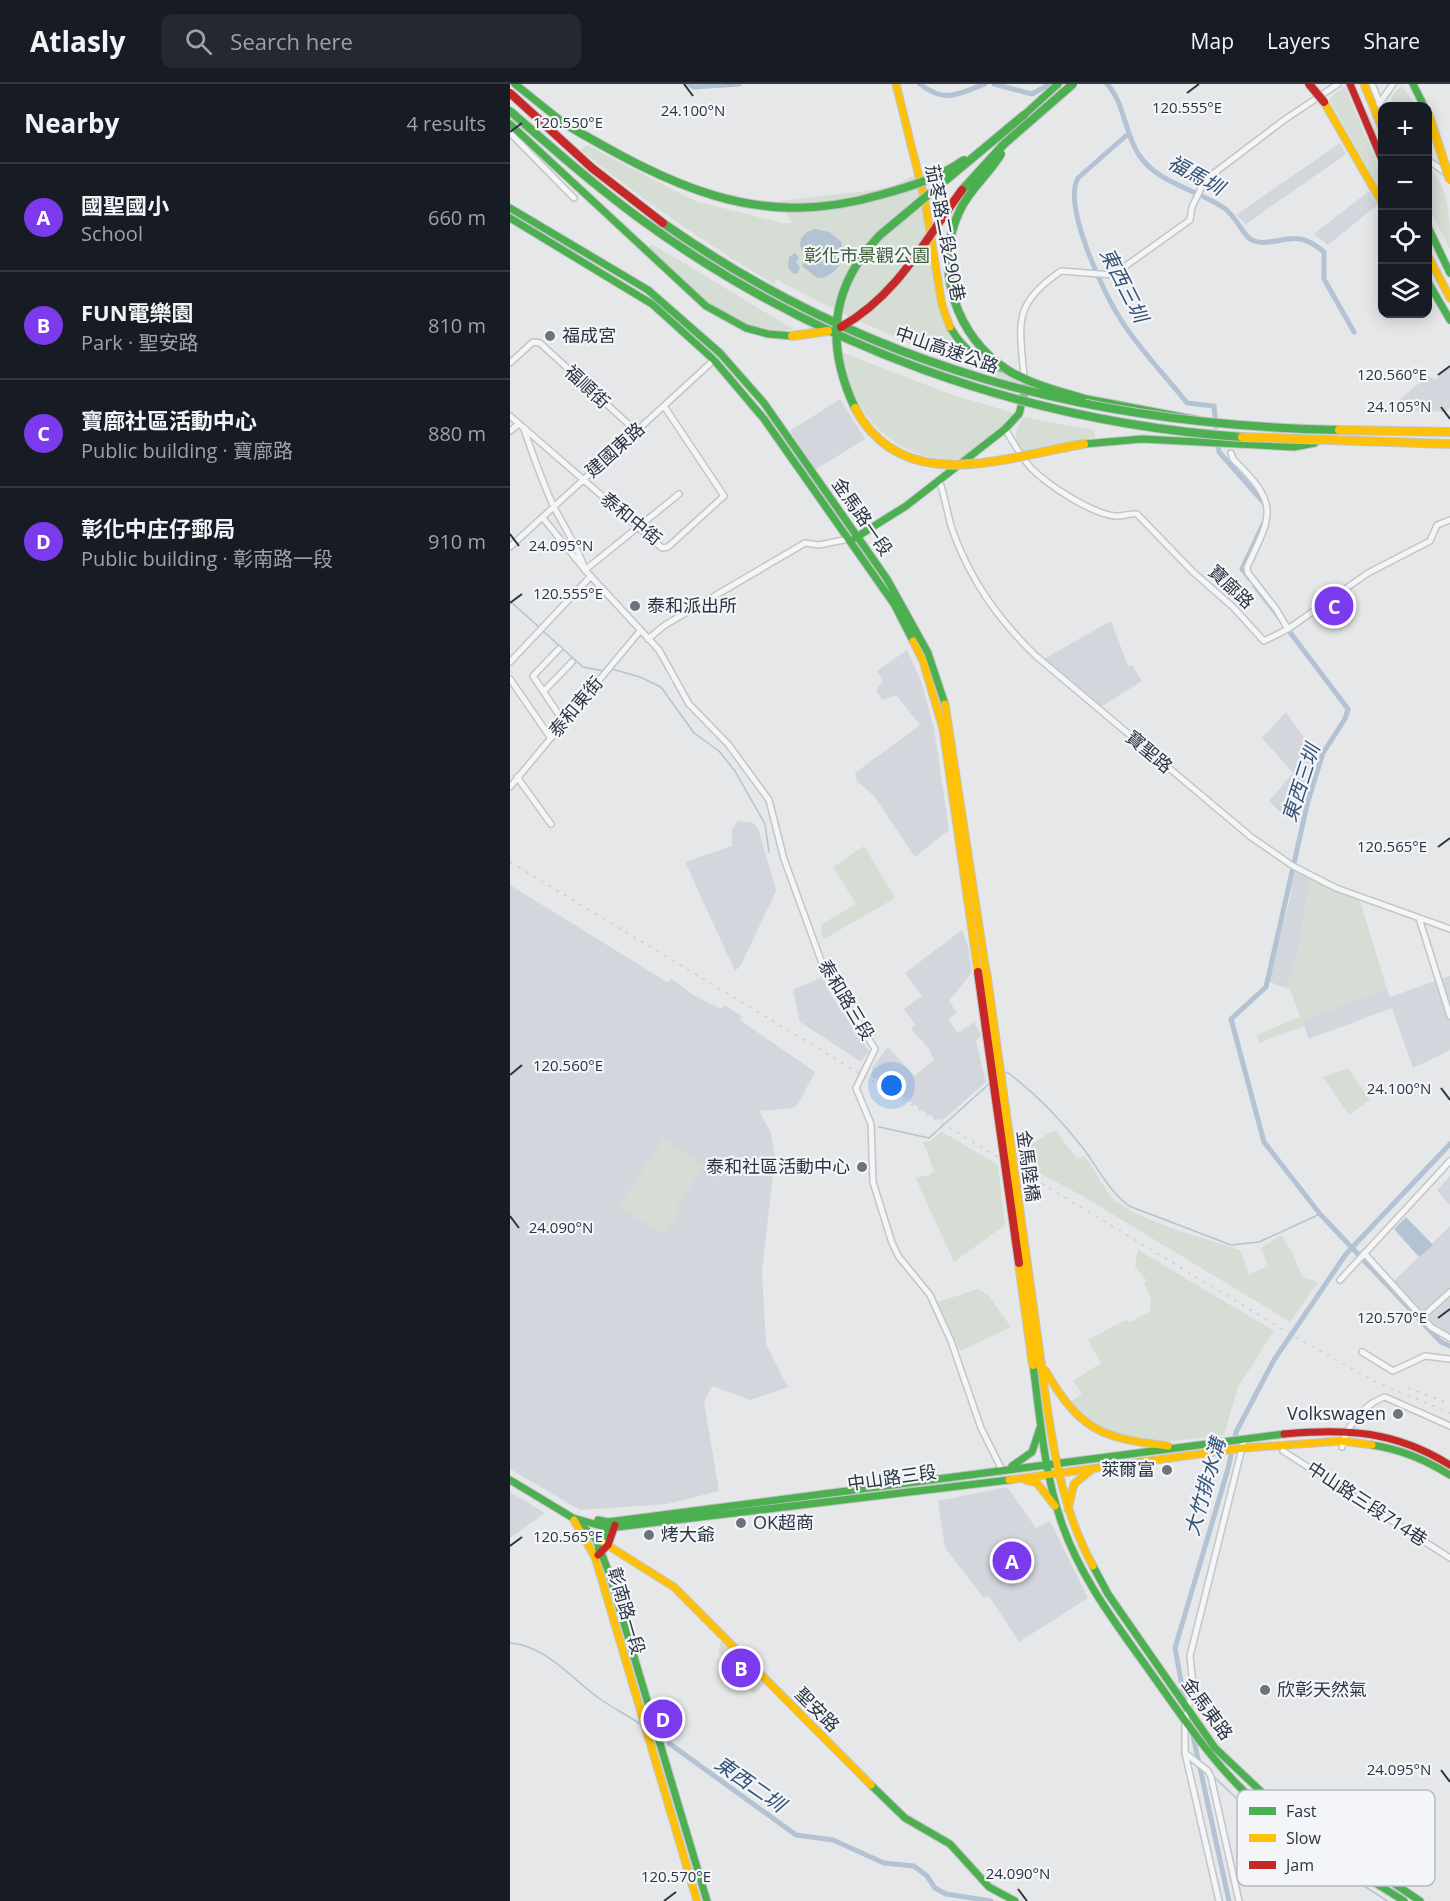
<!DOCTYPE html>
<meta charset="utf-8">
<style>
body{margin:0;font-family:"Open Sans","Noto Sans TC",sans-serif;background:#242831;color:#f1f3f6}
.controls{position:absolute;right:18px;top:18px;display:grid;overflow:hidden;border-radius:12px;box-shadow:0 3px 15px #0003}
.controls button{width:54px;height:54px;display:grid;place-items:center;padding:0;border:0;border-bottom:2px solid #363941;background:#171b24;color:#f1f3f6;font:30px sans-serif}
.you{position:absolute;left:382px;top:1002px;width:21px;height:21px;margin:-15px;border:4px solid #fff;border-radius:50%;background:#1a73e8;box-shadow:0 0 0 9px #1a73e833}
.badge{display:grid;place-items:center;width:39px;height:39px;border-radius:50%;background:#7c3aed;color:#fff;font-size:20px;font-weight:700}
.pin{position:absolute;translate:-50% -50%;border:3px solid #fff;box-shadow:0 2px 6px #0006}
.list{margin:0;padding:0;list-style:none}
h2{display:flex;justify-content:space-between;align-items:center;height:78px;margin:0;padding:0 24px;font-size:26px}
h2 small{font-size:20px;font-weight:400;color:#9ea1a6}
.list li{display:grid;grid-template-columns:39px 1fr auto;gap:18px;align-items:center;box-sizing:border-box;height:108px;padding:0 24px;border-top:2px solid #363941}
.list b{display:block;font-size:22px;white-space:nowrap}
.list p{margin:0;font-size:20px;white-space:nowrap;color:#9ea1a6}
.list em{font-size:20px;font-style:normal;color:#9ea1a6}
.icon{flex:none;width:33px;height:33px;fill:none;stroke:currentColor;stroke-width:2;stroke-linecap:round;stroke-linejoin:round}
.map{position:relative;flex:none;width:940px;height:1817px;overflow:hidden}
header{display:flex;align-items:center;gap:36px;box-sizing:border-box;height:84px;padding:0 30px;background:#171b24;border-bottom:2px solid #363941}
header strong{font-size:28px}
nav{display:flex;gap:33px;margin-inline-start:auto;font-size:21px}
.search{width:420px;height:54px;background:#242831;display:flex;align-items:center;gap:15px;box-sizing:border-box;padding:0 21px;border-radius:12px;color:#9ea1a6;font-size:22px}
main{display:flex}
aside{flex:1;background:#171b24}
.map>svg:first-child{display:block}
.built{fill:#d3d6dc}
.green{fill:#d6ddd5}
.water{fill:#b4c3d3}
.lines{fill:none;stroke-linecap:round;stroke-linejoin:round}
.stream{stroke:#b4c3d3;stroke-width:1.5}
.canal{stroke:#b4c3d3;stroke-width:5}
.street-casing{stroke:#c3c5c7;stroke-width:8}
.fast-casing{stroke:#c3c5c7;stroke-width:9}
.slow-casing{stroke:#c3c5c7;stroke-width:9}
.jam-casing{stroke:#c3c5c7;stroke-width:9}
.street{stroke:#f4f5f6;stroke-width:5}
.fast{stroke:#4caf50;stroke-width:7}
.slow{stroke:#ffc107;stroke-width:7}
.jam{stroke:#c62828;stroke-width:7}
.rail{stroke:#cecfd1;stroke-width:1.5;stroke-dasharray:3 6;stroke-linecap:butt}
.fast-bridge-casing{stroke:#c1c4c7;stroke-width:10;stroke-linecap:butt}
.slow-bridge-casing{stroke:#c1c4c7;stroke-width:10;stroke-linecap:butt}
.jam-bridge-casing{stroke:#c1c4c7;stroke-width:10;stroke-linecap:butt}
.fast-bridge{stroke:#4caf50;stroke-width:8}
.slow-bridge{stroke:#ffc107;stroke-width:8}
.jam-bridge{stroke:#c62828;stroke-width:8}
.ticks{fill:none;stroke:#2b3443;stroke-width:2}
.poi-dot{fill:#6c737d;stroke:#f3f5f8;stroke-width:2}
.labels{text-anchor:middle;stroke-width:4.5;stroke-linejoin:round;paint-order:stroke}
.street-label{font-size:18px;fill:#2b3443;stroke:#f3f5f8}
.park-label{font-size:18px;fill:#405f38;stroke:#f3f5f8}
.poi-label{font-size:18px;fill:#2b3443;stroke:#f3f5f8;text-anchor:start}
.water-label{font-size:20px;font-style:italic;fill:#355377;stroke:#f3f5f8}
.key{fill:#f3f5f8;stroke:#b7bbc2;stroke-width:1.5}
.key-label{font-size:16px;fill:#2b3443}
.ticks-label{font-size:15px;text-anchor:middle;fill:#2b3443;stroke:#f3f5f8;stroke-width:4.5;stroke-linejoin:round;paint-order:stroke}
</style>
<header>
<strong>Atlasly</strong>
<div class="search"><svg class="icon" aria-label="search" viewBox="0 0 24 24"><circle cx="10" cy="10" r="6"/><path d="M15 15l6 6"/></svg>Search here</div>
<nav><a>Map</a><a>Layers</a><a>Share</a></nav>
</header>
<main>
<aside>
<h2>Nearby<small>4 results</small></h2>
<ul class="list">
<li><span class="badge">A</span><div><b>國聖國小</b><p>School</p></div><em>660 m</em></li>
<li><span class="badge">B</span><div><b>FUN電樂園</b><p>Park · 聖安路</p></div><em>810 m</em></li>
<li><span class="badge">C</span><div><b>寶廍社區活動中心</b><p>Public building · 寶廍路</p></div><em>880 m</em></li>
<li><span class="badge">D</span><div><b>彰化中庄仔郵局</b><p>Public building · 彰南路一段</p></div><em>910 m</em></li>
</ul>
</aside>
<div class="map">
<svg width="940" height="1817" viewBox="0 0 940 1817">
<rect width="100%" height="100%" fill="#e5e7e9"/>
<path class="built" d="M830 59 836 70 736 140 726 131Z
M859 107 867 121 818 161 804 150Z
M940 283V324L935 328 878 325 918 292 925 296Z
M330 315 355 355 305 386 280 347Z
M601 537 618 582 622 581 632 597 589 624 532 576Z
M397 566 411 597 424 644 439 746 405 773 364 712 347 697 345 689 410 641 386 611 373 616 366 607 373 596 367 587Z
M776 628 805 669 786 723 776 734 759 717 783 689 752 654Z
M228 737 242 738 248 744 266 807 231 881 225 887 175 778 222 762V746Z
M784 787 800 794 786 878 776 904 757 897 780 815Z
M0 801 157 898 162 895 183 911 211 925 214 921 232 932 230 936 305 988 288 1020 282 1024 249 1027 261 1049 265 1072 252 1187 256 1261 278 1303 240 1316 202 1302 194 1318 209 1407 157 1420 70 1426 0 1385Z
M452 846 458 862 462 888 439 917 447 929 438 935 448 949 464 938 471 951 466 957 476 998 433 1036 426 1035 361 992 362 984 378 963 404 992 424 976 419 965 401 945 405 940 394 925 412 912 395 889Z
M940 892V966L903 984 882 924 799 955 792 936 877 905 880 913Z
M313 893 319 908 359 967 351 978 290 938 283 906Z
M940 1092V1121L927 1106Z
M940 1142V1256L927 1249 882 1199Z
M497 1403 526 1444 540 1437 578 1514 509 1558 479 1512 474 1514 435 1464 428 1417Z
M0 1408 35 1429 0 1454Z"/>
<path class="green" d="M835 2 872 93V110L819 15Z
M891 2 907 22H881L882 12Z
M77 61 185 117 272 139H283L268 117 365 106 386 101 409 88 426 209 433 229 461 271 511 294 514 299 511 302C425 271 346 239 266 195L265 201C197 160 133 117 71 66Z
M918 83C940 103 940 133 940 165L918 123Z
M142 160 283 245C232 260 170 197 135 167Z
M331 268 440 310 504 329 502 334 452 374C388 383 338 326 331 268Z
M513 333 584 346 585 354 513 368C502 355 506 346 513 333Z
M354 762 385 814 314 855 311 850 312 840 346 820 323 783Z
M800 794 834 812 849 814 877 905 793 936 794 942 749 959 747 951 790 933 780 905 776 904 786 878Z
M838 984 860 1016 839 1031 813 993Z
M431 1047 488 1081 495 1141 444 1178 405 1093 418 1092 424 1087 413 1058 422 1056Z
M546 1047 567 1075 574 1072C585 1084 595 1109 607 1118 635 1139 695 1154 730 1166L739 1190 758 1182 751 1164 771 1151 783 1170 792 1193 808 1198 780 1238 571 1111 506 1077 507 1070 539 1049Z
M153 1055 195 1082 166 1122 170 1127 154 1151 109 1123Z
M628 1166 764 1247 728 1303 714 1351C646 1359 613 1369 558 1319L572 1310 563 1297 591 1279 578 1256 615 1236 621 1238 640 1227 641 1215 634 1199 637 1197 625 1183Z
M468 1205 478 1211 501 1243 450 1267 428 1218Z
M213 1552 257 1597 244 1610 221 1588 208 1566Z"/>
<path class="water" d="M305 145 319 148 332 158V164L336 168C330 182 323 194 307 194L292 182 296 173C285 161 290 149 305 145Z
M285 169 289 174 286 178 290 183 288 189 284 190 278 184 279 173Z
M896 1133 923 1161 909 1173 884 1145Z"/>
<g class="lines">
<path class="stream" d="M0 517 29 543
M33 547 73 583 94 587
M102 585 130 593 151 603 184 649 209 667 225 687 255 740 259 768
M494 990 497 988C524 1008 552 1037 573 1064 588 1084 598 1106 619 1122L721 1161 749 1158 810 1130
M369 1043 419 1054 480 999
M0 1559C35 1561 63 1596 90 1615 103 1624 117 1631 130 1640
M151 1654 160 1660
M704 1693 740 1727 877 1817"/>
<path class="canal" d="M179 0 184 3 229 0
M410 0C436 20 447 10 475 0
M484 0 522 10 540 0
M597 0C615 19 614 49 629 71 648 100 687 105 714 124 725 131 732 149 740 155 754 164 775 152 790 155 798 156 808 163 814 168V195L844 248
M619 49 568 94C552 121 594 210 611 236 629 265 656 292 677 319L704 322 706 343
M708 358 709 368 756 421
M740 495 732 485 756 434
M745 502 769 533
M776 543 838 625 835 635 813 669 798 717 756 903 721 935 754 1058 810 1130 931 1258 940 1262
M675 1619 665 1564 718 1385 726 1348 764 1276 836 1170 940 1060
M683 1652 719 1817
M160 1660 286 1751 323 1756 374 1779 404 1782 417 1792 425 1804 436 1810 481 1817"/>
<defs>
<path id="street" d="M862 0 872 25
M869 20 883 0
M0 49 64 114
M918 76 939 91
M0 279 23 258 30 259 127 348
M514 294C510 240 501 221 551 187L603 191 680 136 682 123 695 96 774 36 828 0
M0 332 152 464 158 463 214 412 154 322
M14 345C23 371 32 398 44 423 55 445 68 463 75 486L169 410
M495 345C503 358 511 373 521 384 538 401 580 429 605 432 612 433 619 429 627 430L683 488 723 523 754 557 778 545 858 489 920 457 927 441 940 436
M0 347 9 340
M721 369 723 375C769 420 763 429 737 483L738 489 766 525 778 545
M429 396C435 412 437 429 442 445 460 496 488 535 526 572L741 753 783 782 826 804 940 845
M33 434 75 486 149 566 179 620 218 660 259 716 274 775 313 882 365 965 346 1004 361 1040 363 1098 382 1159 389 1173 420 1211 441 1257 471 1344 493 1388
M0 463 205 275
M138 555 155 541 295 459 309 461 339 455
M49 565 23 592 53 637
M0 578 81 492
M0 595 40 653
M34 607 62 578
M7 693 41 740
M0 703 130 547
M909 834 940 932
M854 1169 921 1243 940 1254
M830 1196 940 1077
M912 1233 940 1208
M852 1268 883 1287 915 1272 940 1275
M832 1363C834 1344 857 1318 875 1313L940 1342
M773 1367 940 1474
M675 1669 698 1687 701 1693 729 1817
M709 1817 675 1669V1639L683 1602 680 1572 734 1356"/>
<path id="fast" d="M5 0 55 40
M903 0 914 22
M514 31 548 0
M0 40 196 222 236 244 258 250 282 252
M0 124 138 206 210 269 254 319 377 495 418 569 435 620
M0 134 142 220 204 276 254 335 384 520 403 557
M918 143 940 189
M918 198 940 236
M440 243C455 269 472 279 500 287
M572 314 688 336
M574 360 632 355 784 363 805 359
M345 454 396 422 495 345 509 330 516 303
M523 1281C530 1333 534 1387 551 1437 571 1497 611 1546 646 1596 678 1641 708 1686 750 1722 794 1759 846 1786 894 1817
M862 1361C890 1365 916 1376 940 1391
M502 1382 522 1368 530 1344
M0 1396 63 1434 99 1444 499 1396
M88 1436 98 1438 774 1350
M69 1439 86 1455 99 1489 197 1817
M88 1466 97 1449 98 1439
M583 1482 598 1510 705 1664 760 1716 910 1817
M361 1701 395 1734 440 1760 479 1803 505 1817"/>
<path id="slow" d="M386 0 415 117 432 221 440 243
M854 0 872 44
M814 18 872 119
M918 172 940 214
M403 557 413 577 433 645 468 888
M435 620 476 887
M531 1281C541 1351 549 1420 583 1482
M535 1286C570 1346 590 1354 658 1362
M499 1396 734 1364 833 1357 862 1361
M515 1396 527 1399 545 1422
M558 1425 564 1400 581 1386
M64 1436 85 1473 187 1817
M94 1459 164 1503 361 1701"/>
<path id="jam" d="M840 0 872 76
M774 1350C837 1344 885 1347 940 1381
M88 1471 98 1461 105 1441"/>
</defs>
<use href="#street" class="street-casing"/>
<use href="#fast" class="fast-casing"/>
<use href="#slow" class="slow-casing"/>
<use href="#jam" class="jam-casing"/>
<use href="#street" class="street"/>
<use href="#fast" class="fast"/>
<use href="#slow" class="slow"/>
<use href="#jam" class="jam"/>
<path class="rail" d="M0 778 787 1254 866 1298 940 1329
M898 1304 940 1320"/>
<defs>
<path id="fast-bridge" d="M0 27C42 64 84 101 129 134 305 263 515 338 732 353
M55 40C160 101 246 147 370 111 399 103 429 94 454 76
M491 70C479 90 460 105 450 126 422 183 446 254 499 287 521 300 547 307 572 314
M452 106 494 60 563 0
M153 139C359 284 580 341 829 346
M345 324C315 260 320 203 370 151L514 31"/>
<path id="slow-bridge" d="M918 29 940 96
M282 252 318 247
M345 324C393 415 497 372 574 360
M829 346 940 348
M732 353 940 360
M476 887 531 1281
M509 1179 523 1281"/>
<path id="jam-bridge" d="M799 0 814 18
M0 9 82 84 153 139
M331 243C388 211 414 157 452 106
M468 888 509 1179"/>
</defs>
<use href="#fast-bridge" class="fast-bridge-casing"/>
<use href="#slow-bridge" class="slow-bridge-casing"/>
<use href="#jam-bridge" class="jam-bridge-casing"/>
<use href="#fast-bridge" class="fast-bridge"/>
<use href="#slow-bridge" class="slow-bridge"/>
<use href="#jam-bridge" class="jam-bridge"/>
</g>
<path class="ticks" d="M174 0 183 12M677 9 689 0M0 48 12 39M928 291 940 282M931 323 940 335M0 450 9 462M0 519 12 510M928 763 940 754M0 991 12 981M931 1004 940 1016M0 1132 9 1144M928 1234 940 1225M0 1462 12 1453M931 1686 940 1698M508 1805 517 1817M154 1817 166 1808"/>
<g class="poi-dot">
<circle cx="40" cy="252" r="6"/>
<circle cx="125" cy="522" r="6"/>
<circle cx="352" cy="1083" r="6"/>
<circle cx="888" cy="1330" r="6"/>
<circle cx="657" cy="1386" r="6"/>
<circle cx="231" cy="1439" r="6"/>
<circle cx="139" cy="1451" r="6"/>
<circle cx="755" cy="1606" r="6"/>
</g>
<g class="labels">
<g class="street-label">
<text transform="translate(435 149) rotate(79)" y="6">茄苳路二段290巷</text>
<text transform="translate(437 266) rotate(19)" y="6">中山高速公路</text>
<text transform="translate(77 303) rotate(43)" y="6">福順街</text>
<text transform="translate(105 366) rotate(-42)" y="6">建國東路</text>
<text transform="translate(352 433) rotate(55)" y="6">金馬路一段</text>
<text transform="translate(121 435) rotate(39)" y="6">泰和中街</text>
<text transform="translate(721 503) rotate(43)" y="6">寶廍路</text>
<text transform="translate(66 623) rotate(-50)" y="6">泰和東街</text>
<text transform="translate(639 668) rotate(40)" y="6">寶聖路</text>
<text transform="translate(336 916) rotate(59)" y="6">泰和路三段</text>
<text transform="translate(518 1082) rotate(82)" y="6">金馬陸橋</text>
<text transform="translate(382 1394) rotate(-8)" y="6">中山路三段</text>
<text transform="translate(857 1420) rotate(33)" y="6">中山路三段714巷</text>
<text transform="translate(116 1527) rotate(74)" y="6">彰南路一段</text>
<text transform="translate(697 1625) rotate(54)" y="6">金馬東路</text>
<text transform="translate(307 1626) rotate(45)" y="6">聖安路</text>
</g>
<g class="park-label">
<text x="357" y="178">彰化市景觀公園</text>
</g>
<g class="poi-label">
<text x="52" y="258">福成宮</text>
<text x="137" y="528">泰和派出所</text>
<text x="340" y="1089" text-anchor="end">泰和社區活動中心</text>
<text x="876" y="1336" text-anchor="end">Volkswagen</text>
<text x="645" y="1392" text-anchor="end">萊爾富</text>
<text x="243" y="1445">OK超商</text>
<text x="151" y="1457">烤大爺</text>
<text x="767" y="1612">欣彰天然氣</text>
</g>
<g class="water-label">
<text transform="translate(686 91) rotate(29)" y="7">福馬圳</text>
<text transform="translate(614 201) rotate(63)" y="7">東西三圳</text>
<text transform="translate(791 699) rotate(-72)" y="7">東西三圳</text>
<text transform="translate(695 1403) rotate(-74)" y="7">大竹排水溝</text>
<text transform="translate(240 1700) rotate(35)" y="7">東西二圳</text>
</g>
</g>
<rect x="727" y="1706" width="198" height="96" rx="9" class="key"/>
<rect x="739" y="1723" width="27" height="8" fill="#4caf50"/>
<rect x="739" y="1750" width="27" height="8" fill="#ffc107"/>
<rect x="739" y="1777" width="27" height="8" fill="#c62828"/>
<g class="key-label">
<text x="776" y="1733">Fast</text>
<text x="776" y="1760">Slow</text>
<text x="776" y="1787">Jam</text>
</g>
<g class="ticks-label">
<text x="677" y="29">120.555°E</text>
<text x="183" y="32">24.100°N</text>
<text x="58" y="44">120.550°E</text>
<text x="882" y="296">120.560°E</text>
<text x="889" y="328">24.105°N</text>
<text x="51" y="467">24.095°N</text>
<text x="58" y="515">120.555°E</text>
<text x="882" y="768">120.565°E</text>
<text x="58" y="987">120.560°E</text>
<text x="889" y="1010">24.100°N</text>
<text x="51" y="1149">24.090°N</text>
<text x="882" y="1239">120.570°E</text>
<text x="58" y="1458">120.565°E</text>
<text x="889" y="1691">24.095°N</text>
<text x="508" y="1795">24.090°N</text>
<text x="166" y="1798">120.570°E</text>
</g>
</svg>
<div class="controls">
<button>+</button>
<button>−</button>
<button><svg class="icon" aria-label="locate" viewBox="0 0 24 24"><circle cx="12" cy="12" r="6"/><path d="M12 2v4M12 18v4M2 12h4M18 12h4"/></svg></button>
<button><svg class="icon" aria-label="layers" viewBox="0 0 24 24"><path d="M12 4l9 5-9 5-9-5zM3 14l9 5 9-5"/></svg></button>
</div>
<div class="you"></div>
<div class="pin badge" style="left:502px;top:1477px">A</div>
<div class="pin badge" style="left:231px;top:1584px">B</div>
<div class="pin badge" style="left:824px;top:522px">C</div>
<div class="pin badge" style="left:153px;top:1635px">D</div>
</div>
</main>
